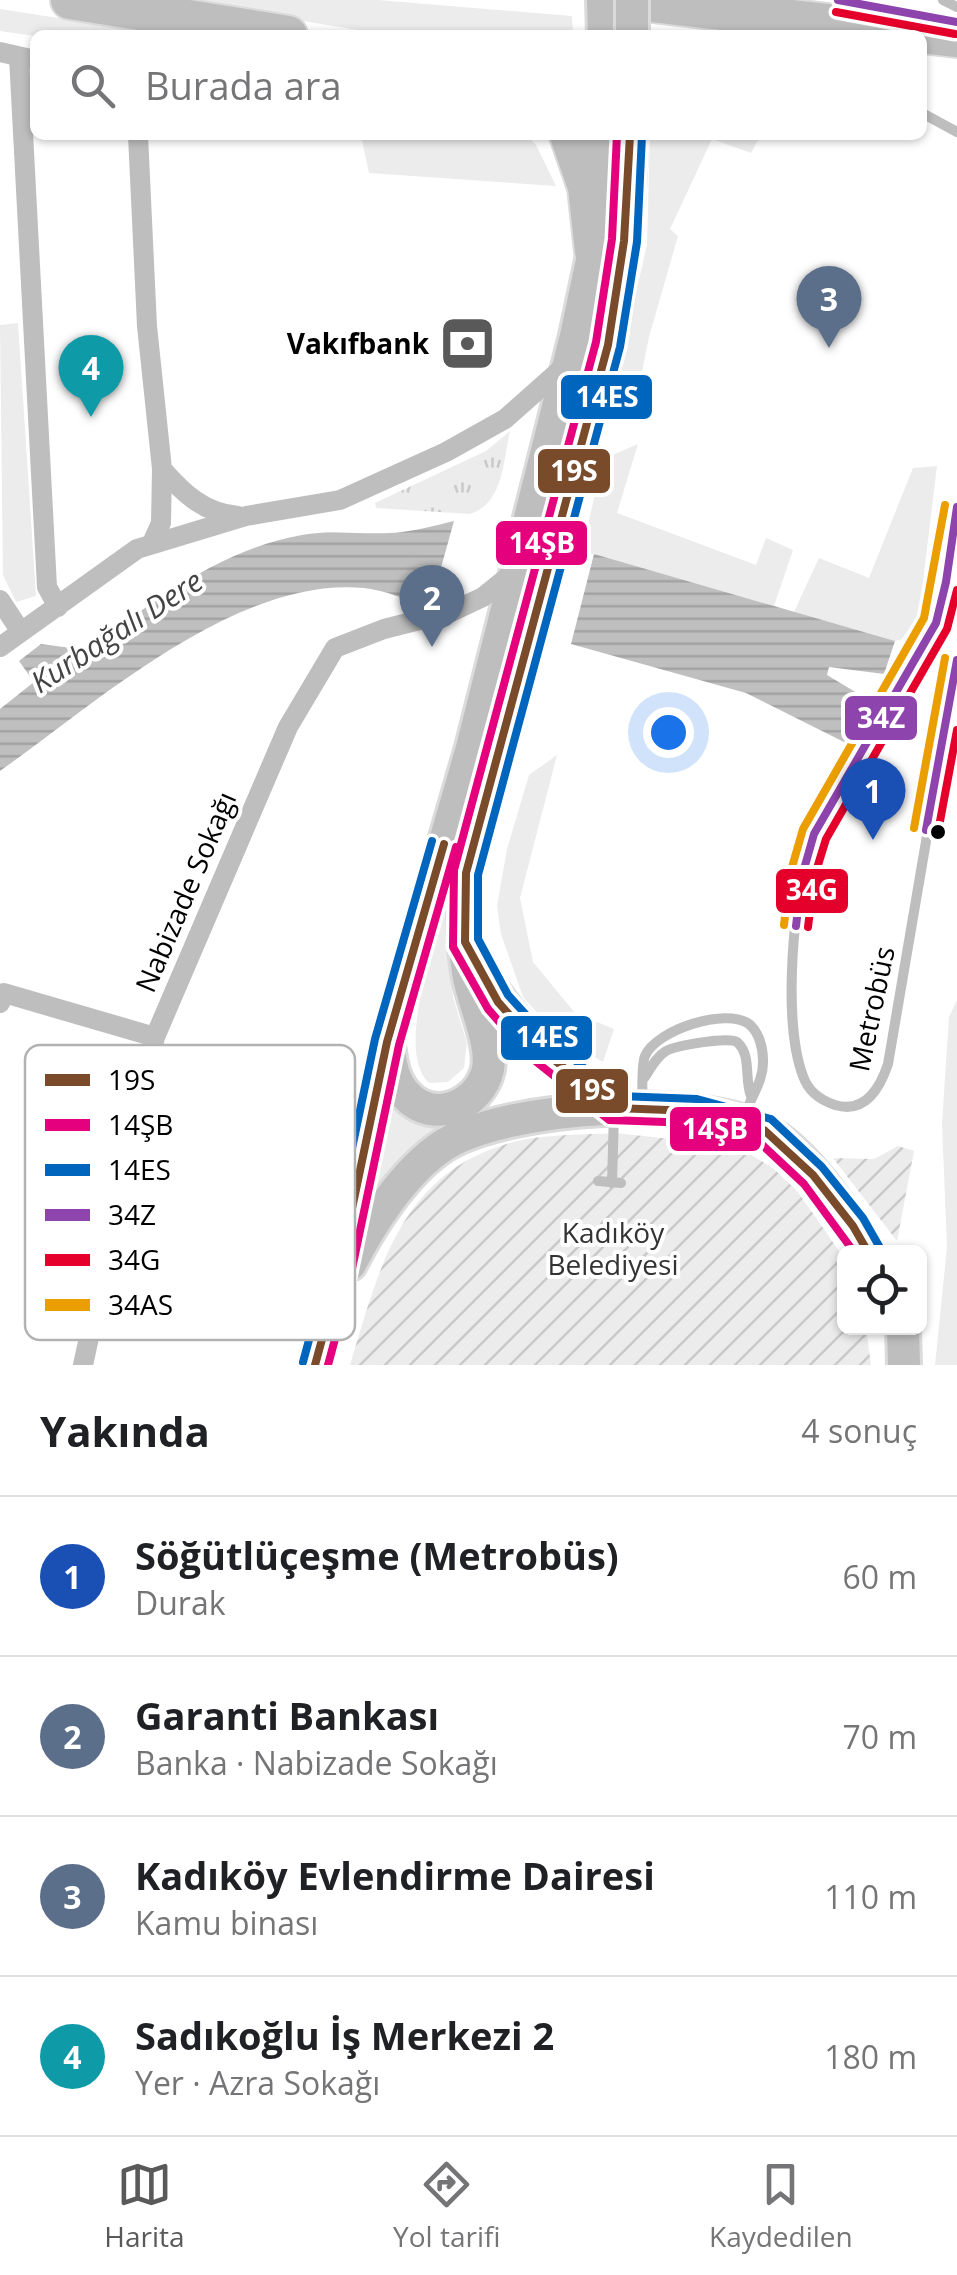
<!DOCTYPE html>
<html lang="tr">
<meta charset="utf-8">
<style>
body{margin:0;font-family:"Open Sans",sans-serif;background:#f2f2f2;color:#202124}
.controls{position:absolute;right:30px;bottom:30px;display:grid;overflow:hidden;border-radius:15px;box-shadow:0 2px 8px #0004}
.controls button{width:90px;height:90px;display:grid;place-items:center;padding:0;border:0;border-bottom:2px solid #e0e0e0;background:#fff;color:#202124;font:50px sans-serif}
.you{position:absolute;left:668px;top:732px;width:35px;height:35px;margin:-25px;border:8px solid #fff;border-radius:50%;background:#1a73e8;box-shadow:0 0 0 15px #1a73e833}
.badge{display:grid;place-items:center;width:65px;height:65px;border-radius:50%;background:#595959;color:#fff;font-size:32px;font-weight:700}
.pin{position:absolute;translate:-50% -82px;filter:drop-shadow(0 2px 5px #0008)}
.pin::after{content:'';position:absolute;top:52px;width:35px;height:30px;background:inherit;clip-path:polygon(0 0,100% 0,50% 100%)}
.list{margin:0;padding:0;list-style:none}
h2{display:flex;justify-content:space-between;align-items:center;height:130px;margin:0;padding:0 40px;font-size:42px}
h2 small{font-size:32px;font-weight:400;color:#757577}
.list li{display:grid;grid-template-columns:65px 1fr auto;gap:30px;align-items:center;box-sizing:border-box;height:160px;padding:0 40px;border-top:2px solid #e0e0e0}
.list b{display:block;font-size:38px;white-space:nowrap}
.list p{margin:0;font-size:32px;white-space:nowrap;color:#757577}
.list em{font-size:32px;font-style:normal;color:#757577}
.icon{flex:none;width:55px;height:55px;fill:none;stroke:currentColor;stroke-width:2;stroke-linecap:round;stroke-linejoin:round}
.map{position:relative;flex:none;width:957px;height:1365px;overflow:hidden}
.search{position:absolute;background:#fff;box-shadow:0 2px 8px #0004;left:30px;right:30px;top:30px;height:110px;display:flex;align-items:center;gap:25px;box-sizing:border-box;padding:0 35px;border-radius:15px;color:#757577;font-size:38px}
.sheet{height:770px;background:#fff}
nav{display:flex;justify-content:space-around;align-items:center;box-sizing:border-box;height:140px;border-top:2px solid #e0e0e0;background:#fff;font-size:28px;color:#757577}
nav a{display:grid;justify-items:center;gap:5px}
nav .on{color:#595959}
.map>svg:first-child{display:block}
.grass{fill:#ececec}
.park{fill:url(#park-tufts)}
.garden{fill:url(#garden-furrows)}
.water{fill:url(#water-rules)}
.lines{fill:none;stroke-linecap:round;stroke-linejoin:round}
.primary-casing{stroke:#dbdbdb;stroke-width:38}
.highway-casing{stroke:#dbdbdb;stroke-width:42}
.lane{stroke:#bebebe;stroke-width:10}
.street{stroke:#bebebe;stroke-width:20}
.primary{stroke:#bebebe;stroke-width:32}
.highway{stroke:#bebebe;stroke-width:38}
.primary-bridge-casing{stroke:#dbdbdb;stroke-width:38;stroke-linecap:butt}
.primary-bridge{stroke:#bebebe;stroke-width:32}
.bus-1-casing{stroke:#fff;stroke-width:15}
.bus-2-casing{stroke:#fff;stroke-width:15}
.bus-3-casing{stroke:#fff;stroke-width:15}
.bus-4-casing{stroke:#fff;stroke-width:15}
.bus-5-casing{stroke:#fff;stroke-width:15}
.bus-6-casing{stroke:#fff;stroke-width:15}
.bus-1{stroke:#7a4b2a;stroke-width:8}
.bus-2{stroke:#e5007d;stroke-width:8}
.bus-3{stroke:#0065bd;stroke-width:8}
.bus-4{stroke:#8e44ad;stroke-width:8}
.bus-5{stroke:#e4002b;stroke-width:8}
.bus-6{stroke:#eb9e00;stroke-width:8}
.bus-dot{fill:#000;stroke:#fff;stroke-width:4}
.labels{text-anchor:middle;stroke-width:8;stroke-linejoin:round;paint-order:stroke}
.poi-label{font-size:28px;font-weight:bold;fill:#000;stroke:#fff;text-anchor:end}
.street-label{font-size:28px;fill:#000;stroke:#fff}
.park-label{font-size:28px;fill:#333;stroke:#fff}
.water-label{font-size:30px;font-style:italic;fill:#444;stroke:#fff}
.key{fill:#fff;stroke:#b2b2b2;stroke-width:2.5}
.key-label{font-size:28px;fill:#000}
.line-badge{stroke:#fff;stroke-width:4}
.badge-label{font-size:28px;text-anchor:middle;font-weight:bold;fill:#fff}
</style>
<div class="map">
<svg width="957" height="1365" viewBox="0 0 957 1365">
<defs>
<pattern id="park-tufts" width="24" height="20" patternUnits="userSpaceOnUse" patternTransform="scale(2.5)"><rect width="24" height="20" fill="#ececec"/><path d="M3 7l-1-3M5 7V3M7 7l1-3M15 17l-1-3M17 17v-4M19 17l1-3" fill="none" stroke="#c9c9c9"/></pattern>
<pattern id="garden-furrows" width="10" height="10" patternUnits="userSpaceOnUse" patternTransform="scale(2.5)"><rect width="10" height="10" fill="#ececec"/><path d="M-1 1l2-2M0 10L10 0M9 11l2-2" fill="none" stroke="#c9c9c9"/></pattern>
<pattern id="water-rules" width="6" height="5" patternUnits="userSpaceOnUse" patternTransform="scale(2.5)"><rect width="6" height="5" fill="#bfbfbf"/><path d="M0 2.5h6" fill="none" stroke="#a2a2a2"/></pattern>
</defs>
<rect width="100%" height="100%" fill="#fff"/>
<path class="grass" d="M175 0H378L572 16 573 35H388Z
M0 9 168 35 35 36 0 31Z
M361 135H526L536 145 556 186 369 173Z
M650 135H761L751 153 712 139 670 229 678 236 649 337 637 396 615 389 647 244Z
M18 323 36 596 16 602 3 575 0 325Z
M638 444 617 513 756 565 766 538 793 550 774 606 582 551 603 459Z
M937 466 919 614 902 639 895 641 794 612 819 558 869 578 913 468Z
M557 755 520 898 533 962 575 1013 614 1029 603 1062 558 1036 523 997 501 934 497 906 507 849 529 775Z
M446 903 453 997 467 1043 464 1068 448 1082 429 1083C395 1052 435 943 446 903Z
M957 1000V1365H935L947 1247 942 1124 949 1017Z
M385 1097 399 1110 446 1119 416 1143 363 1201Z"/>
<path class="park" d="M510 431C503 461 504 503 470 514L376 508 375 503 486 451Z"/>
<path class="garden" d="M615 1133 737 1146 774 1169 798 1192 839 1251 844 1263V1328H866L871 1365H350C381 1262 403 1167 522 1140 551 1134 585 1135 615 1133Z
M898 1146 914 1151 897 1241 833 1158 874 1159Z"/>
<path class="water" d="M454 521 430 607C409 601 385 590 364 588 237 576 97 702 0 771V709L34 682 19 661 41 644 86 650C154 602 218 550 302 535 335 529 369 536 402 532 419 530 437 525 454 521Z
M594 554 895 641 884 674 829 667 827 675 867 699 846 743 746 693 571 644Z"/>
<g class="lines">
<defs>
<path id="primary" d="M603 0 604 35
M477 964C509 1025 559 1066 614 1108
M388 1046C391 1065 393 1081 406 1095 433 1125 480 1106 488 1069 493 1043 472 1000 468 972 463 939 463 906 466 873L608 345C623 275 629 207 630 135
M350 1264C371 1223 405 1170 444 1145 508 1105 699 1094 765 1131 805 1153 845 1213 868 1252
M903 1328 904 1365
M315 1365 333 1299 387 1042 472 748 576 336 594 251 604 167V135"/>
<path id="highway" d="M70 0 288 35
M627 0 957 38
M569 135 587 187 594 251"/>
</defs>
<use href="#primary" class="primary-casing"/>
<use href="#highway" class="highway-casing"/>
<path class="lane" d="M838 0 947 18
M943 0 957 7
M922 113 957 132
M957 507C950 546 950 590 934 626 911 680 873 733 843 784 833 800 820 818 813 836 793 891 782 1021 803 1076 808 1091 820 1100 835 1105 865 1114 880 1088 888 1064L957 660
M645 1077C651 1068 656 1057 666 1051 675 1046 729 1036 737 1042 752 1055 744 1079 751 1096
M642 1103C643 1091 641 1065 645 1056 656 1030 726 1007 749 1024 759 1032 763 1048 763 1060 764 1082 750 1097 744 1118
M598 1181 621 1183
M612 1183 614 1114"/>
<path class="street" d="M0 52 35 60
M19 57 47 587 58 607
M138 135 147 326 162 469 161 523 152 543
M162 469C184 494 204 513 238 516
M0 600 21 632
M0 647 137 549 246 516 340 500 446 452 505 419 567 364
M0 1003 4 993 155 1037
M83 1365 155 1037 288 727 335 648 384 629 451 612 483 597 514 572"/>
<use href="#primary" class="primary"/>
<use href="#highway" class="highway"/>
<defs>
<path id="primary-bridge" d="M632 35V0"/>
</defs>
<use href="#primary-bridge" class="primary-bridge-casing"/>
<use href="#primary-bridge" class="primary-bridge"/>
<defs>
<path id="bus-1" d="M630 135 624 241 608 345 466 873 465 942 498 1002 538 1047 614 1108 695 1111 764 1130 813 1175 853 1226 868 1252
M315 1365 333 1299 387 1042 444 844"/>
<path id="bus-2" d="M617 135 612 239 596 342 454 870 453 947 488 1009 529 1056 609 1120 693 1123 758 1141 804 1184 854 1252
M328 1365 345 1302 399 1045 456 847"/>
<path id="bus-3" d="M642 135 637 242 620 347 478 875V939L508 995 547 1038 619 1096 697 1099 771 1119 822 1167 863 1218 879 1246
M303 1362 321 1296 375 1039 432 841"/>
<path id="bus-4" d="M838 0 957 22
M926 830 957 660
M796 926 802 876 814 834 936 623 946 582 957 507"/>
<path id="bus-5" d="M836 12 955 34
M938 832 957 730
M808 927 814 878 826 839 947 629 957 590"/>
<path id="bus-6" d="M914 828 945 658
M784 925 790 874 803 829 924 618 945 505"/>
</defs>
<use href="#bus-1" class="bus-1-casing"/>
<use href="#bus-2" class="bus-2-casing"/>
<use href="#bus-3" class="bus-3-casing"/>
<use href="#bus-4" class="bus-4-casing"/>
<use href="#bus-5" class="bus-5-casing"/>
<use href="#bus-6" class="bus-6-casing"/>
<use href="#bus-1" class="bus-1"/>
<use href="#bus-2" class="bus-2"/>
<use href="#bus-3" class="bus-3"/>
<use href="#bus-4" class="bus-4"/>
<use href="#bus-5" class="bus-5"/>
<use href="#bus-6" class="bus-6"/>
</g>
<defs>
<symbol id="bank-square" viewBox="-11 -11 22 22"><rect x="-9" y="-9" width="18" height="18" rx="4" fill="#595959" stroke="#fff"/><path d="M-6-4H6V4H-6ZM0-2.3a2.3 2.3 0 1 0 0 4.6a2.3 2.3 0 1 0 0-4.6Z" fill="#fff"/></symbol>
</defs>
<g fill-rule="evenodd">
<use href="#bank-square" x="436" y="312" width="63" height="63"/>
</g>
<circle class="bus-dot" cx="938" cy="832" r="9"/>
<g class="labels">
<g class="poi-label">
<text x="429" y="354">Vakıfbank</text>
</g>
<g class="street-label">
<text transform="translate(186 892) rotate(-67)" y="10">Nabizade Sokağı</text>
<text transform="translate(872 1009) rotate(-78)" y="10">Metrobüs</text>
</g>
<g class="park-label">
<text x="613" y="1243">Kadıköy<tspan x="613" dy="32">Belediyesi</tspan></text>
</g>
<g class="water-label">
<text transform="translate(117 632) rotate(-33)" y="10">Kurbağalı Dere</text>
</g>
</g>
<rect x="25" y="1045" width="330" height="295" rx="15" class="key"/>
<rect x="45" y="1074" width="45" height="12" fill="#7a4b2a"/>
<rect x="45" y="1119" width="45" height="12" fill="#e5007d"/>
<rect x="45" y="1164" width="45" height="12" fill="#0065bd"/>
<rect x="45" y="1209" width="45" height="12" fill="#8e44ad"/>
<rect x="45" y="1254" width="45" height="12" fill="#e4002b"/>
<rect x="45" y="1299" width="45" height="12" fill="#eb9e00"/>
<g class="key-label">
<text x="108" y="1090">19S</text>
<text x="108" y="1135">14ŞB</text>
<text x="108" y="1180">14ES</text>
<text x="108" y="1225">34Z</text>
<text x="108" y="1270">34G</text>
<text x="108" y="1315">34AS</text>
</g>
<g class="line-badge">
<rect x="559" y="373" width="95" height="48" rx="10" fill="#0065bd"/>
<rect x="536" y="447" width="76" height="48" rx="10" fill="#7a4b2a"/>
<rect x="494" y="519" width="95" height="48" rx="10" fill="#e5007d"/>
<rect x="843" y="694" width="76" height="48" rx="10" fill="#8e44ad"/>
<rect x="774" y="867" width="76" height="48" rx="10" fill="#e4002b"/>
<rect x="499" y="1014" width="95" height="48" rx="10" fill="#0065bd"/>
<rect x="554" y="1067" width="76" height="48" rx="10" fill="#7a4b2a"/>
<rect x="668" y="1105" width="95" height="48" rx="10" fill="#e5007d"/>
</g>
<g class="badge-label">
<text x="607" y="407">14ES</text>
<text x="574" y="481">19S</text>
<text x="542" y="553">14ŞB</text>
<text x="881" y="728">34Z</text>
<text x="812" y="900">34G</text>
<text x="547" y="1047">14ES</text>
<text x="592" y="1100">19S</text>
<text x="715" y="1139">14ŞB</text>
</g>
</svg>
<div class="controls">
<button><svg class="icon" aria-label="locate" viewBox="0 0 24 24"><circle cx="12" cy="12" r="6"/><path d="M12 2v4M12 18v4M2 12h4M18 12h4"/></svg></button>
</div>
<div class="you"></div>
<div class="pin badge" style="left:873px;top:840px;background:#1a4fb4">1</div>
<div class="pin badge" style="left:432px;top:647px;background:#5c6f8a">2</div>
<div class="pin badge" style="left:829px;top:348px;background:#5c6f8a">3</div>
<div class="pin badge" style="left:91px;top:417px;background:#0f9aa8">4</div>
<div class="search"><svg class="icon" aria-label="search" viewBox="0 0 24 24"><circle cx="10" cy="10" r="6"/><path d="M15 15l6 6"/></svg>Burada ara</div>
</div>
<section class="sheet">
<h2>Yakında<small>4 sonuç</small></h2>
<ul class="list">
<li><span class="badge" style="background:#1a4fb4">1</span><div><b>Söğütlüçeşme (Metrobüs)</b><p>Durak</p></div><em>60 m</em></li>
<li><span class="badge" style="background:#5c6f8a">2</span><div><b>Garanti Bankası</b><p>Banka · Nabizade Sokağı</p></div><em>70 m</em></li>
<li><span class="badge" style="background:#5c6f8a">3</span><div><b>Kadıköy Evlendirme Dairesi</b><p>Kamu binası</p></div><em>110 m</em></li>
<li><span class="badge" style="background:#0f9aa8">4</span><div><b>Sadıkoğlu İş Merkezi 2</b><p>Yer · Azra Sokağı</p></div><em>180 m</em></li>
</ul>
</section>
<nav>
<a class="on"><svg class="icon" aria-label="map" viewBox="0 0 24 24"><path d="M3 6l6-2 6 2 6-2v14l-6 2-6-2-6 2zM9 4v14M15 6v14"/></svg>Harita</a>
<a><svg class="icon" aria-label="directions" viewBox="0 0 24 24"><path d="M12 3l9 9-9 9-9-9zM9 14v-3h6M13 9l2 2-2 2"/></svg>Yol tarifi</a>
<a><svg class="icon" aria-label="saved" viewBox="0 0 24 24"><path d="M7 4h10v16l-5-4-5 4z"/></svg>Kaydedilen</a>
</nav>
